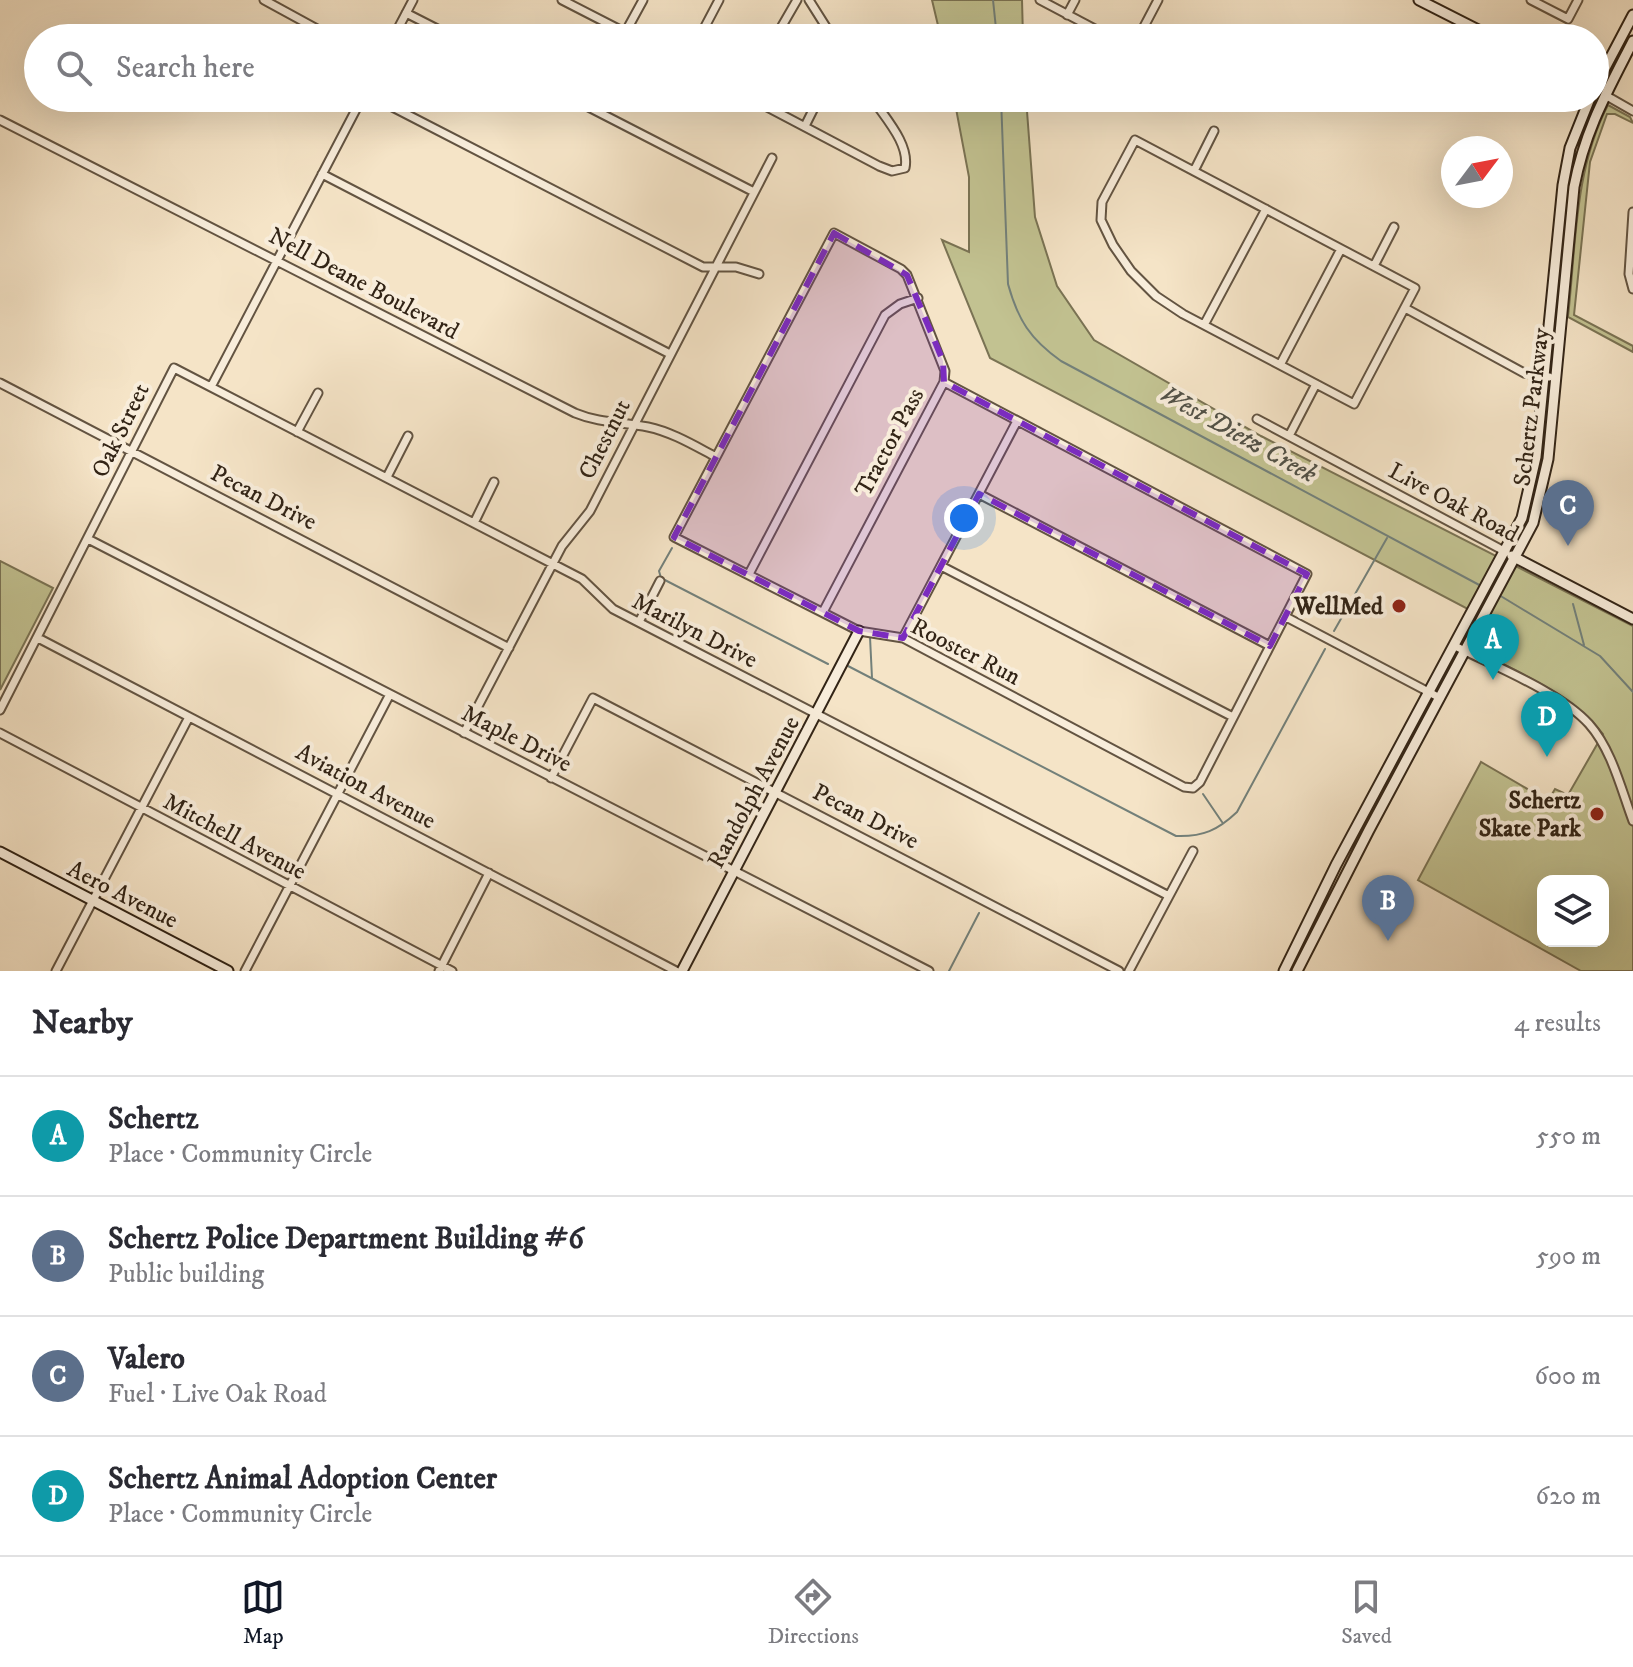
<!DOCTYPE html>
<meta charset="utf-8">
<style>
body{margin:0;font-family:"IM FELL DW Pica",serif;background:#f2f2f3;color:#2b2b33}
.controls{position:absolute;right:24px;bottom:24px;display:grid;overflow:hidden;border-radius:16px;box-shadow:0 8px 32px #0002}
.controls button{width:72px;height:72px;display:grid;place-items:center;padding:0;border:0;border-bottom:2px solid #e1e1e2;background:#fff;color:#2b2b33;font:40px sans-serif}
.compass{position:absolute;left:1441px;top:136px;width:72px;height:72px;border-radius:50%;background:#fff;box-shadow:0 8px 32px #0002;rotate:58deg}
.you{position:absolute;left:964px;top:518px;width:28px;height:28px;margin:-20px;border:6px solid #fff;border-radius:50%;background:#1a73e8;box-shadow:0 0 0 12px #1a73e833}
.badge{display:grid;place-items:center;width:52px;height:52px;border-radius:50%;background:#111827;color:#fff;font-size:26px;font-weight:700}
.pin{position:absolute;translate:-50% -66px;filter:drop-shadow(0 2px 4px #0008)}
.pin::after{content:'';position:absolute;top:42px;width:28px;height:24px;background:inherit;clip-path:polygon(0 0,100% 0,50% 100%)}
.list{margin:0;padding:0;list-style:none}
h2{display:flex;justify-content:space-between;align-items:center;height:104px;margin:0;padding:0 32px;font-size:34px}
h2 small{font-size:26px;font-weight:400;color:#7c7c81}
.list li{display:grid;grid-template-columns:52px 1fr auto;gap:24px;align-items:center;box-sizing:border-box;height:120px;padding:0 32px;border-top:2px solid #e1e1e2}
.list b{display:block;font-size:30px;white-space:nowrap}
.list p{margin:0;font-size:26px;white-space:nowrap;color:#7c7c81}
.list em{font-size:26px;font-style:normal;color:#7c7c81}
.icon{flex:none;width:44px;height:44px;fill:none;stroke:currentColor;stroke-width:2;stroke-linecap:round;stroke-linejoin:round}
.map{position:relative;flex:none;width:1633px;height:971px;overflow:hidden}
.search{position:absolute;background:#fff;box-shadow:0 8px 32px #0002;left:24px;right:24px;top:24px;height:88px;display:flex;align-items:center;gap:20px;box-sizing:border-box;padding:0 28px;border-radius:44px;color:#7c7c81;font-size:30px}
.sheet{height:584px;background:#fff}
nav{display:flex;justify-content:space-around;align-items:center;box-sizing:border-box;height:112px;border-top:2px solid #e1e1e2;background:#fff;font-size:22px;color:#7c7c81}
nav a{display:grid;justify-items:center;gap:4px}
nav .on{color:#111827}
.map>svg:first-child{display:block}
.green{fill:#c2c291;stroke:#7a7354;stroke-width:2;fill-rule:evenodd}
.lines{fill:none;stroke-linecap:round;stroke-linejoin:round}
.stream{stroke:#73807a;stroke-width:2}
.street-casing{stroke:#635442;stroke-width:11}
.secondary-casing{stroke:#322416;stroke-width:13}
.street{stroke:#f8eddb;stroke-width:7}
.secondary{stroke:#f8eddb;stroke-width:9}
.marked{fill:#7b2cbf;fill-opacity:0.2;stroke:#7b2cbf;stroke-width:6;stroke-dasharray:16 10;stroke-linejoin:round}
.poi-dot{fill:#8f2418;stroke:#f8eddb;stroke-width:3}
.labels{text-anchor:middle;stroke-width:8;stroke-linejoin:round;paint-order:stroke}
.street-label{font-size:24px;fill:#322416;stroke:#f8eddb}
.poi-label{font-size:24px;font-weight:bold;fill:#322416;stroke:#f8eddb;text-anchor:end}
.water-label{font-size:26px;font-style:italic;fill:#525248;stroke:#f8eddb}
</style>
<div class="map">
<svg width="1633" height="971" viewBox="0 0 1633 971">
<rect width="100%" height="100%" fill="#f5e4c7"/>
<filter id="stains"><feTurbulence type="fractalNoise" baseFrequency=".0025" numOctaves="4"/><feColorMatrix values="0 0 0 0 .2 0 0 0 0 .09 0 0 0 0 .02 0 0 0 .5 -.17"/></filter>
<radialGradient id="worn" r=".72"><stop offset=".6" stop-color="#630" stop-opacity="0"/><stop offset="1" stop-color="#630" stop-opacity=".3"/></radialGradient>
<path class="green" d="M932 0H1022L1023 38H941Z
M954 98H1026L1035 217 1057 286 1094 340 1261 436 1633 626V971H1581L1418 880 1481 762 1548 801 1555 789 1568 795 1603 734C1571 693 1520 674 1476 650L1484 635 1468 609 990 358 942 240 969 252V177ZM1543 881H1603V941H1543Z
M1608 105 1630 117 1633 123 1615 114H1607L1590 162 1574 315 1633 346V352L1568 317C1576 246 1574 170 1608 105Z
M0 561 53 588 0 690Z"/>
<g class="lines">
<path class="stream" d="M993 0 997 38
M1001 98 1008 284C1018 320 1030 339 1061 361L1483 587
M672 548 659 571 661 578 828 664
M1499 595 1600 656 1633 692
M1573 604 1584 645
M1334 631 1387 538
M870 637 872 678
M848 666 1176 836C1203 837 1218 830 1237 812L1325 649
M1203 794 1222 822
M949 971 979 913"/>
<defs>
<path id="street" d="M264 0 319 30
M562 0 636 38
M809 0 833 38
M1040 0 1112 38
M1531 0 1568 19 1578 0
M406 13 455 38
M1067 15 1075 0
M625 33 643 0
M393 38 413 0
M699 38 719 0
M775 38 797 0
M1138 38 1158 0
M1605 95 1633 111
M375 98 703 267H736L759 274
M571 98 754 192
M750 98 879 166 892 171 905 168C910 144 885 118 872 98
M0 120 575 413C599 423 623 422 648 427 672 432 695 446 716 457
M805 126 819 98
M1135 140 1415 288 1354 404 1183 314 1156 296 1131 271 1113 245 1101 220 1102 202Z
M1194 171 1214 131
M322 174 670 354
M1633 212 1629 274 1633 289
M1374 266 1394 227
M1405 308 1524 373 1549 377
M1204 325 1266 209
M1280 365 1341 249
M0 383 509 648
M211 387 362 98
M1257 419 1506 552
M297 432 318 393
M1289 436 1316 384
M387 477 408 436
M979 494 1270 646
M474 523 494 482
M88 539 929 971
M941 566 1233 717
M749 574 885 315 900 304 918 298
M823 612 944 382 945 371 907 275 901 269 834 233 674 537 859 631 903 638 1184 787 1193 788 1200 782 1307 574 944 382
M1286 617 1440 698
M639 622 660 581
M38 638 676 971
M903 638 1017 421
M1455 646C1494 666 1560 692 1589 724 1612 750 1621 789 1633 821
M0 710 174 368 582 579 613 609 1169 896
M0 733 452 971
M464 733 562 546 590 511 772 158
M551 778 593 698 1119 971
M56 971 189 717
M245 971 390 694
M439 971 489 873
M1129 971 1193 851"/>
<path id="secondary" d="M1419 0 1494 38
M1595 87 1633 15
M1512 556 1633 619
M0 852 228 971
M682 971 859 631
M1284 971 1336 865 1522 518 1536 457 1563 185 1570 148 1590 98
M1297 971 1369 830 1533 523 1548 459 1574 187C1585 130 1607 92 1633 41"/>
</defs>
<use href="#street" class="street-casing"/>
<use href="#secondary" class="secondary-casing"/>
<use href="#street" class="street"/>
<use href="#secondary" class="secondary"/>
</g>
<path class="marked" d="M834 233 907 275 943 361 944 382 1307 574 1270 646 979 494 903 638 859 631 674 537Z"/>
<g class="poi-dot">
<circle cx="1399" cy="606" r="8"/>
<circle cx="1597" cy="814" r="8"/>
</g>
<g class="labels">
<g class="street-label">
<text transform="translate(364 283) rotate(28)" y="8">Nell Deane Boulevard</text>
<text transform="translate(1531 407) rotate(-83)" y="8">Schertz Parkway</text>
<text transform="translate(120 430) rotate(-64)" y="8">Oak Street</text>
<text transform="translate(604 439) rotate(-63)" y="8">Chestnut</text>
<text transform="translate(889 442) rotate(-62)" y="8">Tractor Pass</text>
<text transform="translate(264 497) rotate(27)" y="8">Pecan Drive</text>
<text transform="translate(1454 502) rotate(28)" y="8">Live Oak Road</text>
<text transform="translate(695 630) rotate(27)" y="8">Marilyn Drive</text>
<text transform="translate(966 651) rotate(27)" y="8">Rooster Run</text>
<text transform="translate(517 738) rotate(27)" y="8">Maple Drive</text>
<text transform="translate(366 786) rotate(28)" y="8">Aviation Avenue</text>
<text transform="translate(753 792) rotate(-62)" y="8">Randolph Avenue</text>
<text transform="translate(866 816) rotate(27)" y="8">Pecan Drive</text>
<text transform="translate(235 836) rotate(28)" y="8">Mitchell Avenue</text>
<text transform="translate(123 894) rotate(27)" y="8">Aero Avenue</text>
</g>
<g class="poi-label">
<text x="1383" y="614">WellMed</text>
<text x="1581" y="808">Schertz<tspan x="1581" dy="28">Skate Park</tspan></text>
</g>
<g class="water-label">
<text transform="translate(1239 433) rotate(29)" y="9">West Dietz Creek</text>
</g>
</g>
<rect width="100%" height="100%" filter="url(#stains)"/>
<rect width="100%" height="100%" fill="url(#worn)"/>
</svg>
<div class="controls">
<button><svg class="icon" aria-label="layers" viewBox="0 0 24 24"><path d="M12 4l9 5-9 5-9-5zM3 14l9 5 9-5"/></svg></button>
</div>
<svg class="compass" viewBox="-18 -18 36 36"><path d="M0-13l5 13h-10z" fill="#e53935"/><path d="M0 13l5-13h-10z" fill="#7c7c81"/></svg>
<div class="you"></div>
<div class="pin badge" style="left:1493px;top:680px;background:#0f9aa8">A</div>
<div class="pin badge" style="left:1388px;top:941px;background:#5c6f8a">B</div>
<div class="pin badge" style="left:1568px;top:546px;background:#5c6f8a">C</div>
<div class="pin badge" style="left:1547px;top:757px;background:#0f9aa8">D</div>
<div class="search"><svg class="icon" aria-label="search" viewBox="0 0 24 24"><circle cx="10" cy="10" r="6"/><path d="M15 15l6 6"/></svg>Search here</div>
</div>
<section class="sheet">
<h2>Nearby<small>4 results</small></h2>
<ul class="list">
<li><span class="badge" style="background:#0f9aa8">A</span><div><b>Schertz</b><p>Place · Community Circle</p></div><em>550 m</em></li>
<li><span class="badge" style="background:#5c6f8a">B</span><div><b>Schertz Police Department Building #6</b><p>Public building</p></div><em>590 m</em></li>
<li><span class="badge" style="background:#5c6f8a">C</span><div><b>Valero</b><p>Fuel · Live Oak Road</p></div><em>600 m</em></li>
<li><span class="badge" style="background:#0f9aa8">D</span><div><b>Schertz Animal Adoption Center</b><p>Place · Community Circle</p></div><em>620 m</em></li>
</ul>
</section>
<nav>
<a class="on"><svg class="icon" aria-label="map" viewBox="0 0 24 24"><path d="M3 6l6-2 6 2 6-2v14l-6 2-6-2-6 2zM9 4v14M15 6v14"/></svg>Map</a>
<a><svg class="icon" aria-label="directions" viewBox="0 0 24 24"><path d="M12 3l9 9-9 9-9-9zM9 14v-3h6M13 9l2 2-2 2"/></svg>Directions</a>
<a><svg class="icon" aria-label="saved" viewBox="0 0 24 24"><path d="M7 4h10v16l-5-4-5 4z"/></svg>Saved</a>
</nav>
